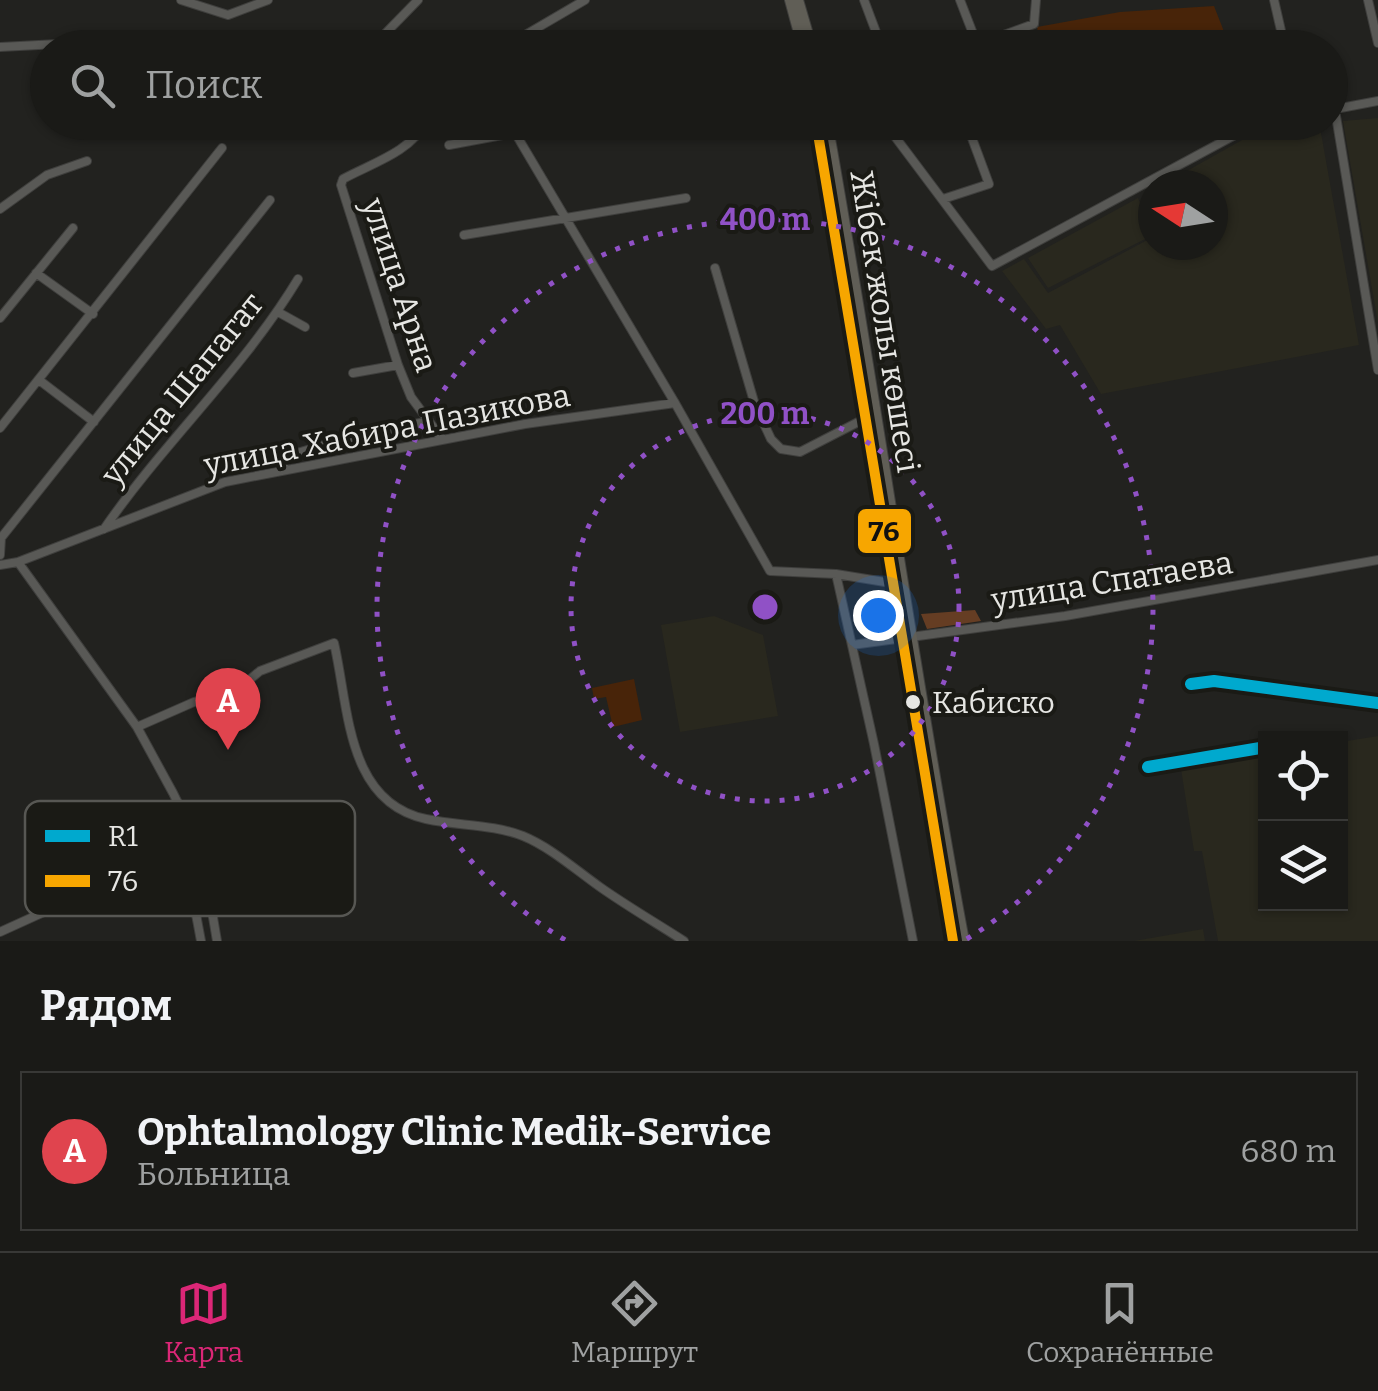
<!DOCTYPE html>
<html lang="ru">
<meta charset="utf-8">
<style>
body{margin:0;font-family:Bitter,serif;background:#232320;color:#f1f3f6}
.controls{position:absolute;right:30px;bottom:30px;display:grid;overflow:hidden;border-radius:0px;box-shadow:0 2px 8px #0004}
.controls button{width:90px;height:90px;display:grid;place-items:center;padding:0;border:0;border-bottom:2px solid #383836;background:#1a1a17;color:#f1f3f6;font:50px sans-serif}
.compass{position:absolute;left:1138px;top:170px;width:90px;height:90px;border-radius:50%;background:#1a1a17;box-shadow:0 2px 8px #0004;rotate:282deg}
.you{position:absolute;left:878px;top:615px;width:35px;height:35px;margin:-25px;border:8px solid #fff;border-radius:50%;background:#1a73e8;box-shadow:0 0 0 15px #1a73e833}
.badge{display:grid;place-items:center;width:65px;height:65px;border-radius:50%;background:#db2777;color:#fff;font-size:32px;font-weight:700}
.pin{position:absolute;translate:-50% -82px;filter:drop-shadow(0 2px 5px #0008)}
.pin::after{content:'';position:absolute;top:52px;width:35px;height:30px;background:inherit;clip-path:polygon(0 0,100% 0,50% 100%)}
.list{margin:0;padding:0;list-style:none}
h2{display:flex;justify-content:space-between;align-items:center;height:130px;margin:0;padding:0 40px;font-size:42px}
h2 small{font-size:32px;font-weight:400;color:#9fa1a1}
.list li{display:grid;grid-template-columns:65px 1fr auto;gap:30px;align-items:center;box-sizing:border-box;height:160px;margin:0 20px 20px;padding:0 20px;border:2px solid #383836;border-radius:0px}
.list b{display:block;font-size:38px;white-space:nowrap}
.list p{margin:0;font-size:32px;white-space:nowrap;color:#9fa1a1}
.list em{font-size:32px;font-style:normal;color:#9fa1a1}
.icon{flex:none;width:55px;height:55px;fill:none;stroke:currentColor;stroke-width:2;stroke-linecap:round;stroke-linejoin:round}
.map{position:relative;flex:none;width:1378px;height:941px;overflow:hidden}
.search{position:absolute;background:#1a1a17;box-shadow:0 2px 8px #0004;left:30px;right:30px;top:30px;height:110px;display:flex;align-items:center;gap:25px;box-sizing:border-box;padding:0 35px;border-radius:55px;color:#9fa1a1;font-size:38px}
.sheet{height:310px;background:#1a1a17}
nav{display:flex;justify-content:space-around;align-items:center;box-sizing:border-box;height:140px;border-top:2px solid #383836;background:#1a1a17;font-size:28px;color:#9fa1a1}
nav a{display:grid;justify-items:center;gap:5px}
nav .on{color:#db2777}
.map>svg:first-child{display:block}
.built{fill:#29281e}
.green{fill:#482409}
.forest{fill:#653d23}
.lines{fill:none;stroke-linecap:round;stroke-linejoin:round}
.minor-casing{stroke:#3f3f3d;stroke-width:10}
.major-casing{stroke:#3f3f3d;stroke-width:12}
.minor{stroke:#595956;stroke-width:8}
.major{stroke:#605e56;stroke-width:10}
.bus-1-casing{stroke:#1a1a15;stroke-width:18}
.bus-1{stroke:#f7a600;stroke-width:10}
.rail-1-casing{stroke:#1a1a15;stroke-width:20}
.rail-1{stroke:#00a9ce;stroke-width:12}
.ring{fill:none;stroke:#9051c6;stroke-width:5;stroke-dasharray:5 10}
.bus-dot{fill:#e6e6e3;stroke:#1a1a15;stroke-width:4}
.labels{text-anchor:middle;stroke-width:8;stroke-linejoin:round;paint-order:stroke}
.bus-label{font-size:30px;fill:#e6e6e3;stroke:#1a1a15;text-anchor:start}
.street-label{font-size:32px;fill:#e6e6e3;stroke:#1a1a15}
.key{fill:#1a1a15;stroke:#575753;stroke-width:2.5}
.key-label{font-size:28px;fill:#e6e6e3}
.centre{fill:#9051c6;stroke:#1a1a15;stroke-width:5}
.ring-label{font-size:30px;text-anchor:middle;font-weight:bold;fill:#9051c6;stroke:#1a1a15;stroke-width:8;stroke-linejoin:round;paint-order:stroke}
.line-badge{stroke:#1a1a15;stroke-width:4}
.pale-badge-label{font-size:28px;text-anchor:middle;font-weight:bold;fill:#111}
</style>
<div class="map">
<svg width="1378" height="941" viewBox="0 0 1378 941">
<rect width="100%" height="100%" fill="#22221f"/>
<path class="built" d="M1378 118V323L1343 121Z
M1319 122 1359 345 1101 394 1060 325 1046 329 1002 271 1024 259 1048 293 1153 237V245H1213V185H1162L1258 131Z
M1138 198 1153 235 1048 288 1028 258Z
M714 616 763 635 778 716 680 732 661 625Z
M1378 736V941H1218L1202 851H1194L1181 769 1265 755 1266 904H1340L1341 742Z
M1203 929 1205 941H1134Z"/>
<path class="green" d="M1214 6 1230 47H1041L1037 27 1120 12Z
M634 679 642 720 613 727 606 697 594 699 592 688Z"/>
<path class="forest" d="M975 610 981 621 927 629 921 614Z"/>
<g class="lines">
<defs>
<path id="minor" d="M181 0 228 15 268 0
M864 0 882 48
M960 0 977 44
M1274 0 1285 48
M1368 0 1378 43
M0 47 58 44 62 48
M358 48 377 42 418 0
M503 48 585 0
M968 48 1034 24 1036 0
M1330 110 1378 101
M1335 110 1378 370
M426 122C409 153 372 163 343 179L341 185 398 365 411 397 442 439
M884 122 992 266 1259 122
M1029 122 1031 129
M514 131 675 403 770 571 836 574 891 583
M449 145 572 122
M943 199 989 184 966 122
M0 209 47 175 87 161
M464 235 686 198
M715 268 755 405 771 439 781 449 800 452 866 418
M36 273 93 314
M278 312 305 327
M0 318 73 228
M353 373 398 365
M39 380 94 422
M0 428 222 148
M282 471 287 456 341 440 429 421
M104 529C164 442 243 370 298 279
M0 555 1 538 270 200
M18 562 137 727 173 793 202 852 217 941
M0 565 18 562 225 482 525 424 675 403
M836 574 874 744 913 941
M852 645 1065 616 1378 560
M137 727 194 702 231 695 260 671 334 643C349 707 346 802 426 819 459 826 492 824 523 836 550 847 576 870 600 887 627 906 656 923 684 941
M176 807 201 941
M0 932 134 871 187 854"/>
<path id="major" d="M790 0 803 48
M798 0 812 48
M816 122 953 941
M827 122C876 395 913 669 964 941"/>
</defs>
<use href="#minor" class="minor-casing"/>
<use href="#major" class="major-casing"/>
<use href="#minor" class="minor"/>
<use href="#major" class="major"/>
<defs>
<path id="bus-1" d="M816 122 953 941"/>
</defs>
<use href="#bus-1" class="bus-1-casing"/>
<use href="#bus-1" class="bus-1"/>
<defs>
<path id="rail-1" d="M1191 684 1214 681 1378 703
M1148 767 1266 747"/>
</defs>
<use href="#rail-1" class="rail-1-casing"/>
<use href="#rail-1" class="rail-1"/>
</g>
<g class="ring">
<circle cx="765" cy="607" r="194"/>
<path d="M565 940A388 388 0 1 1 965 940"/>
</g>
<circle class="bus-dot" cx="913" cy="702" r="9"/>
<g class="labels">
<g class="bus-label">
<text x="932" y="713">Кабиско</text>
</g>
<g class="street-label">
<text transform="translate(400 285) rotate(72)" y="11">улица Арна</text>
<text transform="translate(885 321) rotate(81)" y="11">Жібек жолы көшесі</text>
<text transform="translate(182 389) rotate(-51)" y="11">улица Шапагат</text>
<text transform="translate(387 430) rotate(-11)" y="11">улица Хабира Пазикова</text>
<text transform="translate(1112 581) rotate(-9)" y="11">улица Спатаева</text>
</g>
</g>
<rect x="25" y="801" width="330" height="115" rx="15" class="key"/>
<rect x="45" y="830" width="45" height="12" fill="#00a9ce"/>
<rect x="45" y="875" width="45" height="12" fill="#f7a600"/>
<g class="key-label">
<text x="108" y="846">R1</text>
<text x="108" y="891">76</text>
</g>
<circle cx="765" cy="607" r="15" class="centre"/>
<g class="ring-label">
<text x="765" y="230">400 m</text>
<text x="765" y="424">200 m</text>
</g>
<rect class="line-badge" x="856" y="507" width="57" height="48" rx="10" fill="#f7a600"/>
<g class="pale-badge-label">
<text x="884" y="541">76</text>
</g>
</svg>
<div class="controls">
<button><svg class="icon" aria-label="locate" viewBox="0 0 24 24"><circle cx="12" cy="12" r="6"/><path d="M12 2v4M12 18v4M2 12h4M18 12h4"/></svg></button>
<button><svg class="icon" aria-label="layers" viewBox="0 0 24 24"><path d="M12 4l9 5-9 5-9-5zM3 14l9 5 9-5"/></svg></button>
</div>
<svg class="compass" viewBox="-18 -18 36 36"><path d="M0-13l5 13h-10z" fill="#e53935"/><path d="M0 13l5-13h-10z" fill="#9fa1a1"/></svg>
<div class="you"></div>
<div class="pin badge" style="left:228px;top:750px;background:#e0444e">A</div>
<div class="search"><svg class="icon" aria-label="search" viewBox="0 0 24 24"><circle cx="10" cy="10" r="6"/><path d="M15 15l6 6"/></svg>Поиск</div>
</div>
<section class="sheet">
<h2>Рядом<small></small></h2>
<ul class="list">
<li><span class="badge" style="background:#e0444e">A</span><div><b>Ophtalmology Clinic Medik-Service</b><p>Больница</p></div><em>680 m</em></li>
</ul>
</section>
<nav>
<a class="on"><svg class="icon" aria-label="map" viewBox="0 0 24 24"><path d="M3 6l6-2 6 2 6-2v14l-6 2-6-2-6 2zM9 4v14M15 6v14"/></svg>Карта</a>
<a><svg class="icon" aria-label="directions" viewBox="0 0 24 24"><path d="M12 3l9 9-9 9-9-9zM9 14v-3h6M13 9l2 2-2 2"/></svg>Маршрут</a>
<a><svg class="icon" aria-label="saved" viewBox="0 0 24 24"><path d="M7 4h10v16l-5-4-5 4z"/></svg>Сохранённые</a>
</nav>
